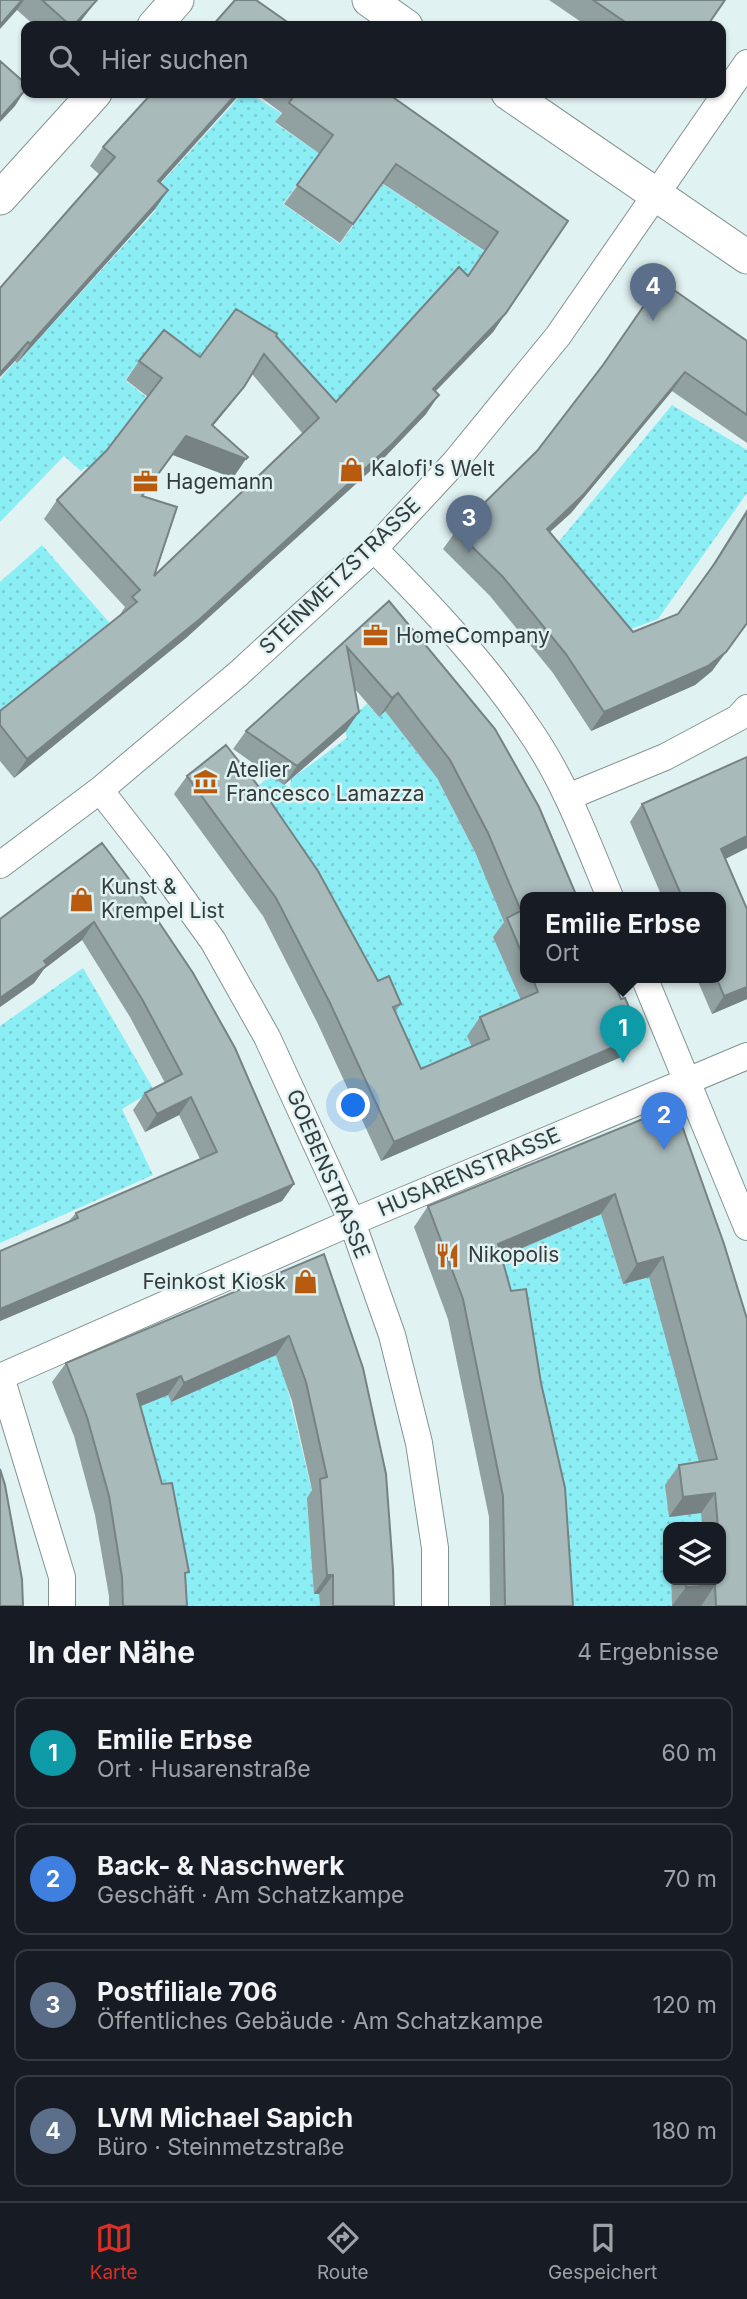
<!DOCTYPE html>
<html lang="de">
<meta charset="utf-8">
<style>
body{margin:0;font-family:Inter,sans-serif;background:#20242c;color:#f1f3f6}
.controls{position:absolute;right:21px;bottom:21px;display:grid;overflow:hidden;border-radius:14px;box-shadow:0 2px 5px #0004}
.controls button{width:63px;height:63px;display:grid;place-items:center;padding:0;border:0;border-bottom:2px solid #363941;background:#171b24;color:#f1f3f6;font:35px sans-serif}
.you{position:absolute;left:354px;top:1106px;width:24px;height:24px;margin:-18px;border:5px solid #fff;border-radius:50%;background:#1a73e8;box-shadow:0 0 0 10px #1a73e833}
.badge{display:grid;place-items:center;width:46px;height:46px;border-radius:50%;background:#d93025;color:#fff;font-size:23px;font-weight:700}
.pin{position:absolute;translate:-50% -58px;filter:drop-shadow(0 2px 4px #0008)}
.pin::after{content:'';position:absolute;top:37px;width:24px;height:21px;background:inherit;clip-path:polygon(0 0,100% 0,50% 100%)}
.popup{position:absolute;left:520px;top:892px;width:206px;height:91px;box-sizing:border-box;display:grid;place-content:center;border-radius:14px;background:#171b24;filter:drop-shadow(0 2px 5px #0005);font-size:23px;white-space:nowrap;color:#9ea1a6}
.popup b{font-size:26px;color:#f1f3f6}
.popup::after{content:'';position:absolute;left:50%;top:100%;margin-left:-14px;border:14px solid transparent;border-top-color:#171b24}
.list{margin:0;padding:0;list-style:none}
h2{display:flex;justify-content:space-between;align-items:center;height:91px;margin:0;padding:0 28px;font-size:30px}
h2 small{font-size:23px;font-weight:400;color:#9ea1a6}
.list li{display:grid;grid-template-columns:46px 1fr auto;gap:21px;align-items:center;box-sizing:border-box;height:112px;margin:0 14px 14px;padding:0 14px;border:2px solid #363941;border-radius:14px}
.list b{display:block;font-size:26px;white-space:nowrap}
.list p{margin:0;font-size:23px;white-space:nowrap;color:#9ea1a6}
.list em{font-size:23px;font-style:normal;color:#9ea1a6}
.icon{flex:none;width:38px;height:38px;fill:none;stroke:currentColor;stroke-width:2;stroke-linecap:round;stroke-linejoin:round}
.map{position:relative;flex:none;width:747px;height:1606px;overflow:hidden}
.search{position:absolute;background:#171b24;box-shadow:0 2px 5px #0004;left:21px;right:21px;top:21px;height:77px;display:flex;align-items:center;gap:18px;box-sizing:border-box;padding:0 24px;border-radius:14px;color:#9ea1a6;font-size:26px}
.sheet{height:595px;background:#171b24}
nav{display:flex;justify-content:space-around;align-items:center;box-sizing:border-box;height:98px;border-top:2px solid #363941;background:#171b24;font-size:19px;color:#9ea1a6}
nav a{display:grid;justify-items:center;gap:4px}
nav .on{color:#d93025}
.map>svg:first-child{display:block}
.park{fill:url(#park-dots)}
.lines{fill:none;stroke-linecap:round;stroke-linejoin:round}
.minor-casing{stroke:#839394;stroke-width:28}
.tertiary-casing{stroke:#839394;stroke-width:35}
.minor{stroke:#fff;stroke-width:26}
.tertiary{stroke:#fff;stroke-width:33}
.wall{fill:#91a0a1;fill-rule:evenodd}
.shaded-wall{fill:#768283}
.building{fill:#a9babb;stroke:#768283;stroke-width:2;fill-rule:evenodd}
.labels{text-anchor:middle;stroke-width:5;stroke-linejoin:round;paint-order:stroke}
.poi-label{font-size:21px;fill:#343b3c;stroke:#e1f2f3;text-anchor:start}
.street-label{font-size:21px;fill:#343b3c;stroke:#e1f2f3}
</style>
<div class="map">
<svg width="747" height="1606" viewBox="0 0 747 1606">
<defs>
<pattern id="park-dots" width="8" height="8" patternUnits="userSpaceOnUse" patternTransform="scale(1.75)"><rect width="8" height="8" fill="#8ceef5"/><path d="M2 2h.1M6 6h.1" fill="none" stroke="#79cdd3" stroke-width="1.8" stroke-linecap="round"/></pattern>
</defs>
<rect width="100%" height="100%" fill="#e1f2f3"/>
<path class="park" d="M243 93H249L281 113 275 123 317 152 324 143 340 154 313 163 283 204 340 244 383 184 484 251 454 294 323 418 265 353 222 326 186 374 150 347 125 380 160 408 134 415 93 468 85 467 81 471 64 456 0 522V379L15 362 17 363 156 210 146 200Z
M672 405 747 450V493L658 619 620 633 551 551Z
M42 545 114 628 0 719V582Z
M367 704 379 717 385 711 437 778 475 852 508 930 494 937 534 992 476 1058 408 1088 242 800 271 775 290 788 291 779 347 738 344 724Z
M83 968 154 1090 122 1109 153 1175 0 1243V1026Z
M615 1208 612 1249 623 1284 655 1275 701 1469 669 1517 701 1513 702 1527H668V1580H671L672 1606H558L500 1248 504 1256Z
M281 1347 287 1386 313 1496 320 1606H173L124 1413 168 1395 171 1402 259 1362Z"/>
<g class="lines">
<defs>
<path id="minor" d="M374 549C430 605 484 662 528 728 564 779 586 839 610 897
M100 790 156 862 213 941 267 1037 352 1222 392 1335 419 1443 435 1548V1606
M568 797 665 757 738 718 747 708
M0 865 100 790 238 674 374 549 455 462 558 336 747 63
M644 977 747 1227
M0 1377 352 1222 747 1056
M1 1377 62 1577V1606"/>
<path id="tertiary" d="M369 0 406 26
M154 26 177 0
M508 93 747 257
M0 198 95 93"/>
</defs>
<use href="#minor" class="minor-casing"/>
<use href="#tertiary" class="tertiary-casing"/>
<use href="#minor" class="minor"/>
<use href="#tertiary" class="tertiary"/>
</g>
<path class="wall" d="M0 0H97L77 26H35L17 10Z
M549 0H725L707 26H587Z
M255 93H387L568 221 493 332 435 392 426 414 380 462 186 638 14 778 0 761V711L119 616 125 607 44 519 57 500 107 450 148 397 126 380 139 361 200 357 276 336 336 402 468 276 485 251 382 183 340 243 284 204 320 154 275 122 282 113ZM252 374 303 434 154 576 143 496 173 455 233 478 213 426 230 405Z
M103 147 160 183 168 190 155 209 17 363 15 361 100 175 90 166Z
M747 341V443L672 391 571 513 550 532 633 632 678 614 705 577 747 509V624L712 671 695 685 591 731 553 673 490 596 443 549 456 531 537 451 601 368Z
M389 601 525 897V977H611L621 999 641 1035 628 1054 381 1161 317 1022 263 916 174 794 187 776 378 981 401 1004 395 1012 421 1069 472 1047 467 1036 480 1017 521 1000 493 937 504 922 475 852 437 778 385 711 379 717 355 689 346 731 284 785 233 749 246 731Z
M747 757V848L725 859 747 999 712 1014 696 977H721V897H662L630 822 642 804Z
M102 843 294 1184 282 1201 0 1321V1251L69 1221 76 1213 200 1159 179 1115 145 1132 133 1110 145 1093 165 1083 130 1017 82 940 44 969 34 983 0 1007V919Z
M675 1106 747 1606H672L671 1580H721V1527H702L701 1513 669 1517 665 1485 679 1465 699 1462 649 1277 623 1284 601 1214 502 1257 573 1606H490L489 1517 448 1319 414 1227 428 1206Z
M324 1254 394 1606H320L319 1594H314L307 1498 312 1490 292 1401 276 1355 171 1402 168 1395 140 1406 185 1578 187 1606H109V1596L95 1515 74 1436 52 1382 66 1363Z"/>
<path class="shaded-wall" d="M22 0H24L17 10 0 29V25Z
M97 0 77 26H73Z
M26 89 15 106 0 122V118Z
M237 93H241L145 200 158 181Z
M168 190 155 209 17 363 30 344Z
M506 313 493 332 419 408 433 389Z
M28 342 15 361 0 377V373Z
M685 372 672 391 571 513 533 547 547 529Z
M244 387 230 405 200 441 246 459 233 478 173 455 186 436 212 425Z
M439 395 426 414 380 462 186 638 14 778 27 759Z
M747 623 712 671 695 685 591 731 604 712Z
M398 693 385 711 379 717 392 698Z
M359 712 346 731 284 785 297 766Z
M747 836V848L709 867 721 849Z
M94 922 82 940 44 969 34 983 0 1007V998L44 961Z
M747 987V999L712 1014 724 996Z
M641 1035 628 1054 381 1161 394 1142Z
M191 1097 179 1115 145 1132 157 1114Z
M294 1184 282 1201 0 1321V1309Z
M615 1194 601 1214 484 1264 498 1244Z
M663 1257 649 1277 623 1284 637 1264Z
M289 1336 276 1355 171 1402 184 1383Z
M181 1376 168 1395 124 1413 137 1394Z
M715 1493 701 1513 669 1517 683 1497Z
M327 1575H333L319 1594H314Z
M715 1585 701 1606H672L686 1587Z"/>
<path class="building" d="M0 0H22L0 25Z
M42 0H97L73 26H71Z
M235 0H256L293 26H212Z
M593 0H725L707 26H631Z
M0 61 26 84V89L0 118Z
M152 93H237L158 181 168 190 30 344 28 342 0 373V288L115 157 103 147Z
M294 93H387L568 221 506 313 433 389 439 395 393 443 200 619 27 759 0 725V711L137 602 132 597 140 590 57 500 107 450 162 378 139 361 164 330 200 357 236 309 277 334 276 336 336 402 459 267 468 276 498 232 396 164 353 224 297 185 333 135 289 103 295 94ZM264 354 319 418 154 576 177 507 142 496 186 436 246 459 248 457 212 425 244 387Z
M661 281 747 341V415L685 372 584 494 547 529 633 632 678 614 715 563 747 512V623L726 652 708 666 604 712 566 654 503 577 456 531 537 451 603 365Z
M389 601 495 729 539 807 577 897H525V961L507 918 521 911 488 833 450 760 398 693 392 698 347 647 359 712 297 766 246 731Z
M226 745 270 801 318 871 378 981 389 976 401 1004 393 1007 421 1069 489 1039 480 1017 538 992 532 977H611L621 999 625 998 641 1035 394 1142 330 1003 276 898 187 776Z
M747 757V836L721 849 747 909V987L724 996 716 977H721V897H682L642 804Z
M102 843 138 891 193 973 235 1048 294 1184 0 1309V1251L78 1218 76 1213 217 1152 191 1097 157 1114 145 1093 182 1074 142 999 94 922 44 961 47 965 0 998V919Z
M675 1106 724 1244 747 1319V1606H716L715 1585 686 1587V1580H721V1527H718L715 1493 683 1497 679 1465 717 1459 663 1257 637 1264 615 1194 498 1244 511 1291 526 1289 541 1383 565 1488 573 1606H505L503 1496 463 1299 428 1206Z
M324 1254 363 1368 386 1474 393 1570 394 1606H333V1575H327L320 1479 327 1477 306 1382 289 1336 184 1383 181 1376 137 1394 162 1484 172 1483 189 1572 185 1573 187 1606H123L122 1577 109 1496 87 1417 66 1363Z
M0 1469 5 1485 22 1579 23 1606H0Z"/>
<defs>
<symbol id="shop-bare" viewBox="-9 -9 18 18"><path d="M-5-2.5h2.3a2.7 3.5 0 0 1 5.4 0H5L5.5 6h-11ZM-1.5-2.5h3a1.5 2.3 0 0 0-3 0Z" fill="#b95b0f" stroke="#e1f2f3" stroke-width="2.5" paint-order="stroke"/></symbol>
<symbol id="office-bare" viewBox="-9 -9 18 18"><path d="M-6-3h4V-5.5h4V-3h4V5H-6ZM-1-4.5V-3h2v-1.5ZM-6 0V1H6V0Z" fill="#b95b0f" stroke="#e1f2f3" stroke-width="2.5" paint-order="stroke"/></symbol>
<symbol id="museum-bare" viewBox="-9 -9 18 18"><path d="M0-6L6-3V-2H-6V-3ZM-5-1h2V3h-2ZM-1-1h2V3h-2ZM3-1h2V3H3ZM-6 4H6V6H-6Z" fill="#b95b0f" stroke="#e1f2f3" stroke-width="2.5" paint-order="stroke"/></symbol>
<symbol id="restaurant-bare" viewBox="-9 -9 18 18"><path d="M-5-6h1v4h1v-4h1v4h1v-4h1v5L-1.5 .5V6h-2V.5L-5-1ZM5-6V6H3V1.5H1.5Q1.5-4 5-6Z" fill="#b95b0f" stroke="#e1f2f3" stroke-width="2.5" paint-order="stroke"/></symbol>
</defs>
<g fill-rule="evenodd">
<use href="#shop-bare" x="334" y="452" width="35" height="35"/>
<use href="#office-bare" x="128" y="464" width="35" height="35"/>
<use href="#office-bare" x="358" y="618" width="35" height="35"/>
<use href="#museum-bare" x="188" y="764" width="35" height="35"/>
<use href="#shop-bare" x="64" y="882" width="35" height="35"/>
<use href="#restaurant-bare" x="430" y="1238" width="35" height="35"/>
<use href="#shop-bare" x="288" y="1264" width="35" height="35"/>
</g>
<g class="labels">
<g class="poi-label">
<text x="371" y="476">Kalofi's Welt</text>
<text x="166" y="489">Hagemann</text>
<text x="396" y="643">HomeCompany</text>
<text x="226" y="777">Atelier<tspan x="226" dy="24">Francesco Lamazza</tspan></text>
<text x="101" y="894">Kunst &amp;<tspan x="101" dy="24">Krempel List</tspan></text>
<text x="468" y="1262">Nikopolis</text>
<text x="286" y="1289" text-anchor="end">Feinkost Kiosk</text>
</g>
<g class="street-label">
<text transform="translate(340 576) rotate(-44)" y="7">STEINMETZSTRASSE</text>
<text transform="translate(469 1172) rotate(-23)" y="7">HUSARENSTRASSE</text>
<text transform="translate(328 1174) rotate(67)" y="7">GOEBENSTRASSE</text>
</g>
</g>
</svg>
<div class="controls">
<button><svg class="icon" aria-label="layers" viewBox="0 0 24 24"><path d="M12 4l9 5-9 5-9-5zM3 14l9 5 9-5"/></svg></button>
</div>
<div class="you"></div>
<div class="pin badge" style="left:623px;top:1063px;background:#0f9aa8">1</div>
<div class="popup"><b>Emilie Erbse</b>Ort</div>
<div class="pin badge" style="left:664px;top:1150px;background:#3f7fe0">2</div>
<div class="pin badge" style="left:469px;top:553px;background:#5c6f8a">3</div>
<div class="pin badge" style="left:653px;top:321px;background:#5c6f8a">4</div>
<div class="search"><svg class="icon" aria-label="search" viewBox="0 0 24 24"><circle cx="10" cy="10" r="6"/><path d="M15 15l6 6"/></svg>Hier suchen</div>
</div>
<section class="sheet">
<h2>In der Nähe<small>4 Ergebnisse</small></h2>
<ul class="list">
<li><span class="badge" style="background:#0f9aa8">1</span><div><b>Emilie Erbse</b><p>Ort · Husarenstraße</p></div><em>60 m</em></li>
<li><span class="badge" style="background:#3f7fe0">2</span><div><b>Back- &amp; Naschwerk</b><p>Geschäft · Am Schatzkampe</p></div><em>70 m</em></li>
<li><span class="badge" style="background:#5c6f8a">3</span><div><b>Postfiliale 706</b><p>Öffentliches Gebäude · Am Schatzkampe</p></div><em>120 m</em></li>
<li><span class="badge" style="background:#5c6f8a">4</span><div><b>LVM Michael Sapich</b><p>Büro · Steinmetzstraße</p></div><em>180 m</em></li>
</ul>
</section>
<nav>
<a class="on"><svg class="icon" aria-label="map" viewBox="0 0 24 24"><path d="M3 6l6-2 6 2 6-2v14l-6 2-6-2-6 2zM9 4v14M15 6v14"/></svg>Karte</a>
<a><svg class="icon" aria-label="directions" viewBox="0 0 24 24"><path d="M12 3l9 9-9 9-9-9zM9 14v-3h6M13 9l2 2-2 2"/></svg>Route</a>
<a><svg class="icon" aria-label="saved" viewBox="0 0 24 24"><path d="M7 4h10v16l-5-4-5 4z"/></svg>Gespeichert</a>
</nav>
